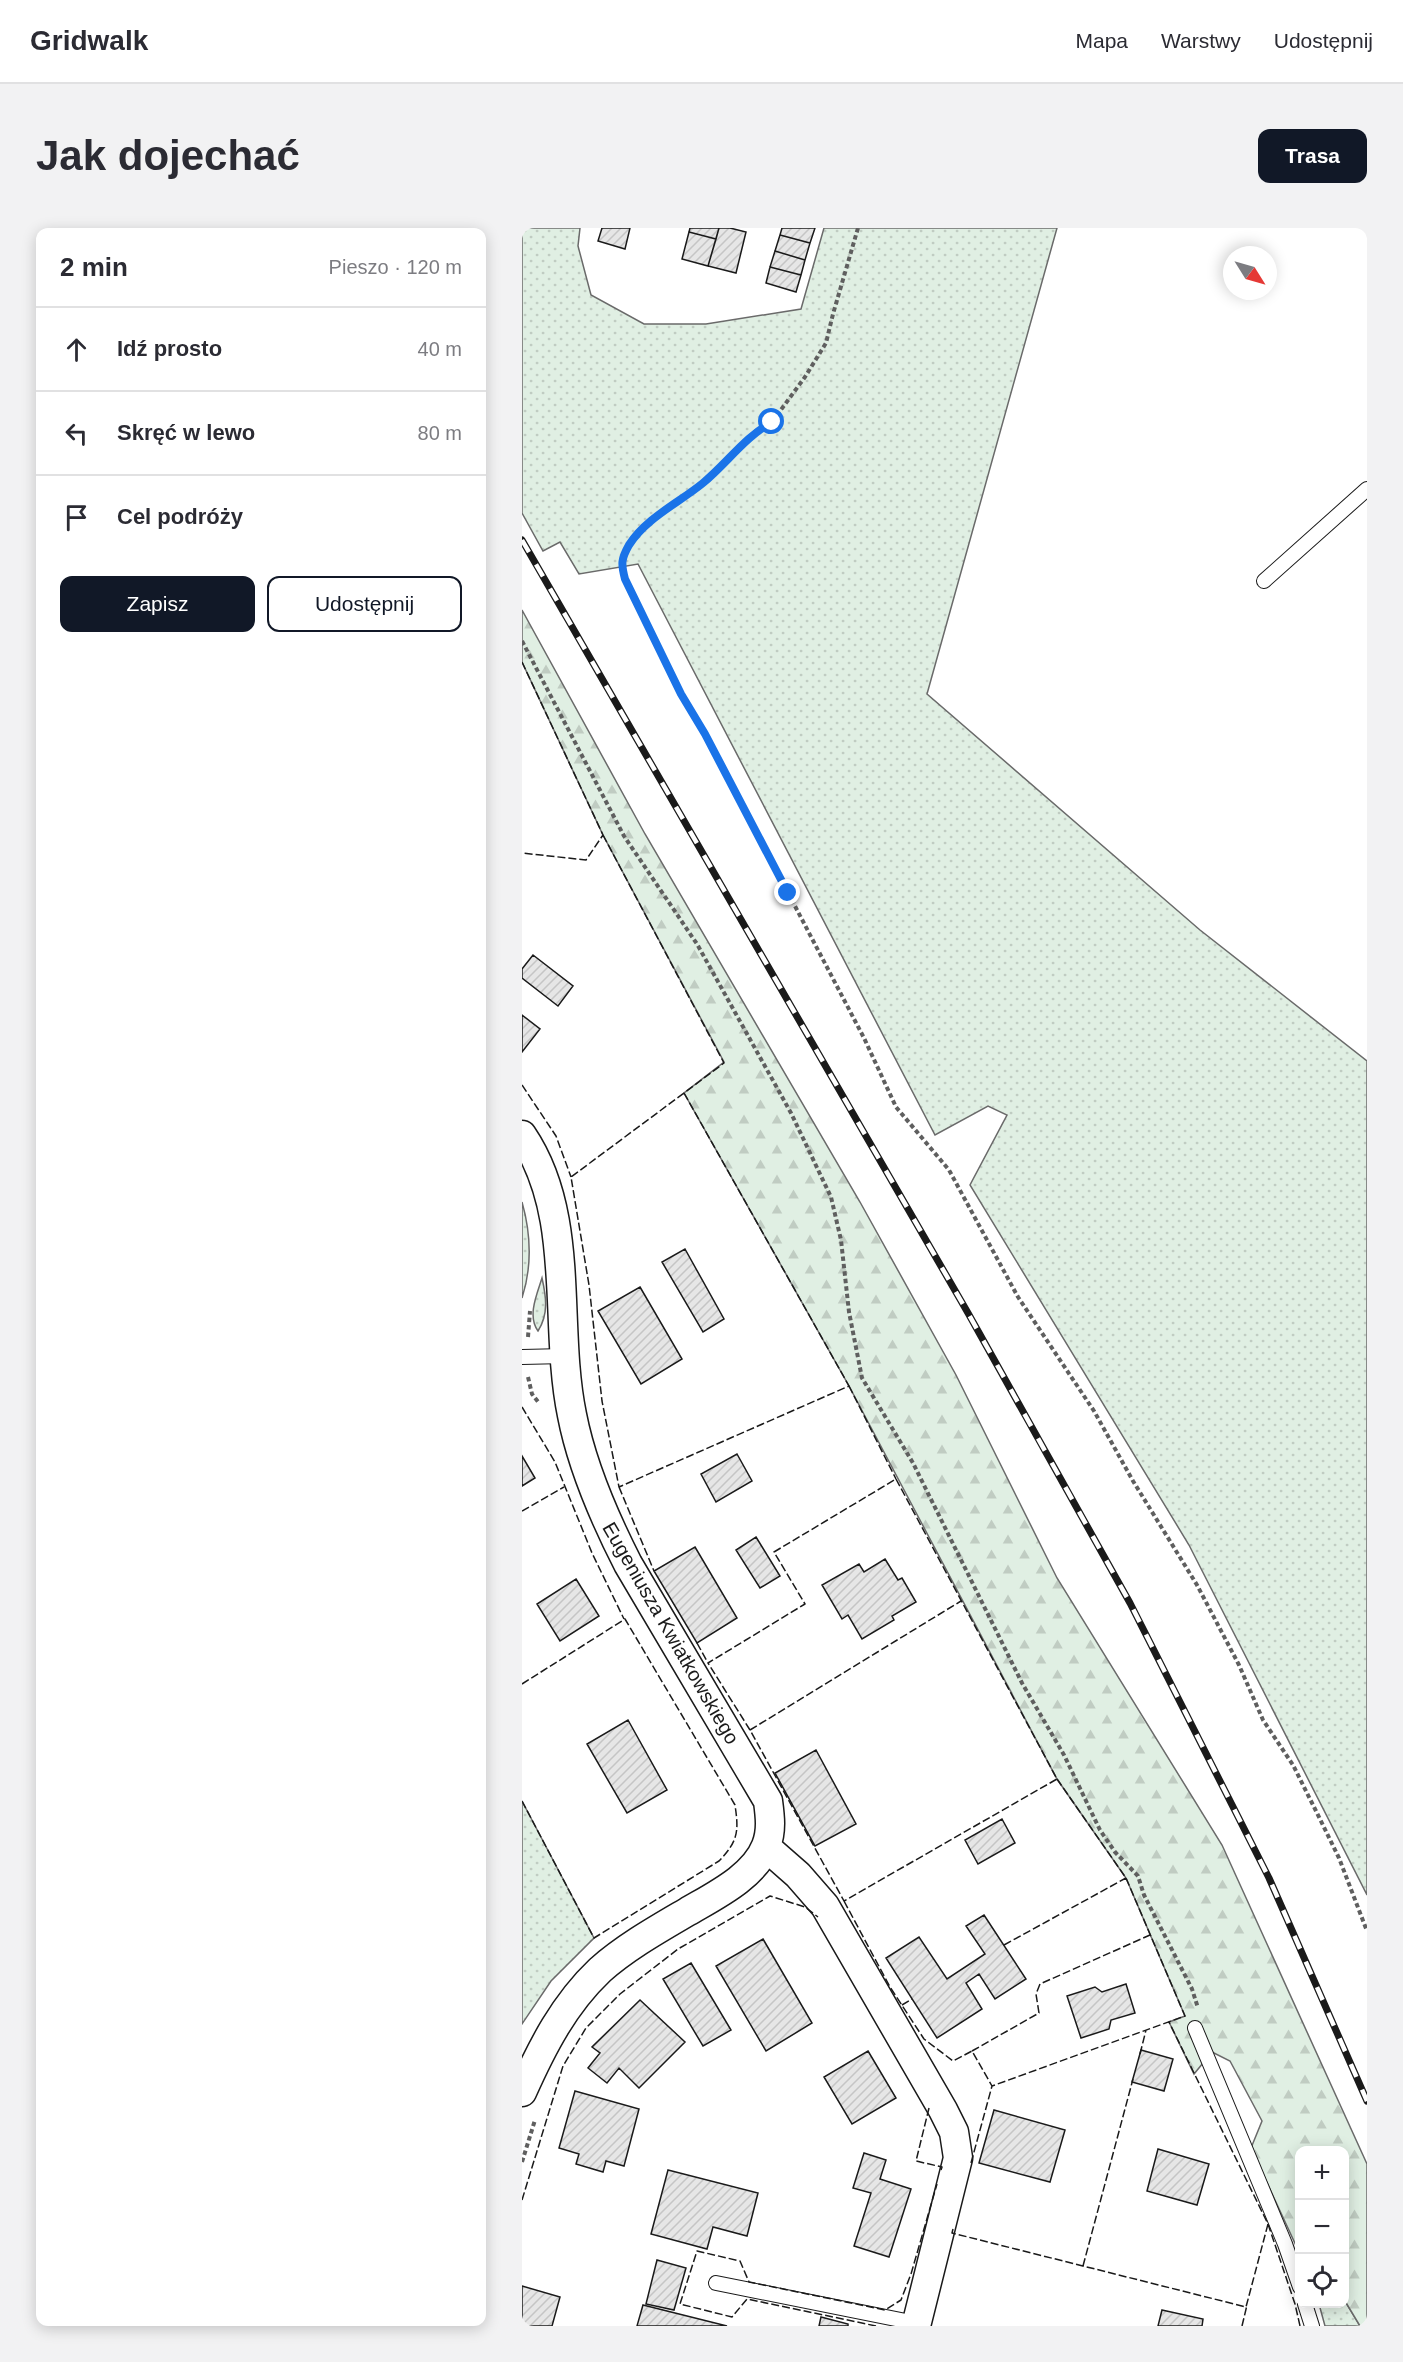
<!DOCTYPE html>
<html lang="pl">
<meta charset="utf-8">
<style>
body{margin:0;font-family:Arial,sans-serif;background:#f2f2f3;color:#2b2b33}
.controls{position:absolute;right:18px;bottom:18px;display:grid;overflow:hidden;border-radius:12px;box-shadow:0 3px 15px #0003}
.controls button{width:54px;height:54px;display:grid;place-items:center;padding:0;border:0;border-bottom:2px solid #e1e1e2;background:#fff;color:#2b2b33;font:30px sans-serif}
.compass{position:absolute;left:701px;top:18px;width:54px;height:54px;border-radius:50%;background:#fff;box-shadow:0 3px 15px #0003;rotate:127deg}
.stop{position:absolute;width:18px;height:18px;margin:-14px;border:4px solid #1a73e8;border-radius:50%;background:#fff}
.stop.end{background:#1a73e8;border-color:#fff;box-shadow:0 2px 6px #0008}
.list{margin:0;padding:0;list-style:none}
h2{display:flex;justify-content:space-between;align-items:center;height:78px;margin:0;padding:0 24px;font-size:26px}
h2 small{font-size:20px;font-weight:400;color:#7c7c81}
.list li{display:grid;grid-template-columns:39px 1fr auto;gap:18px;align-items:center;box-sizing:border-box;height:84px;padding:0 24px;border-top:2px solid #e1e1e2}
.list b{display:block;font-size:22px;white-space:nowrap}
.list em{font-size:20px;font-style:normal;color:#7c7c81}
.actions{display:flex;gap:12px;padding:18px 24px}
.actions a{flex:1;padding:14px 0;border:2px solid #111827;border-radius:12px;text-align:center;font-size:21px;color:#111827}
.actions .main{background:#111827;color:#fff}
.icon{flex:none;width:33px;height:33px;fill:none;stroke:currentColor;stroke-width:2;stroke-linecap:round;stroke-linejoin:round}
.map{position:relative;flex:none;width:845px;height:2098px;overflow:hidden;border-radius:12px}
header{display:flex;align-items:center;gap:36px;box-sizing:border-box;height:84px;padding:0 30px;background:#fff;border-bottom:2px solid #e1e1e2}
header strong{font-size:28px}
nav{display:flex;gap:33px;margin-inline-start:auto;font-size:21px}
.intro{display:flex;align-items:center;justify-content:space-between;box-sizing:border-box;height:144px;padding:0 36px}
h1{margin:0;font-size:42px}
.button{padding:15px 27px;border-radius:12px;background:#111827;color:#fff;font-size:21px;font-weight:700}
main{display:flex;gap:36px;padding:0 36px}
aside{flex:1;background:#fff;border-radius:12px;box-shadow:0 3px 15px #0003}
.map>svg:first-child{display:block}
.grass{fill:url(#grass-dots);stroke:#6a6a6a;stroke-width:1.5}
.forest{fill:url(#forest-firs);stroke:#6a6a6a;stroke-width:1.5}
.building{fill:url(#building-hatch);stroke:#1a1a1a;stroke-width:1.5}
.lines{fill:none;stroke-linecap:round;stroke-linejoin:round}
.lane-casing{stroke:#1a1a1a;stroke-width:16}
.street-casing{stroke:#1a1a1a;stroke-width:31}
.path{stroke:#5f5f5f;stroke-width:4;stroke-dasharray:4.5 3;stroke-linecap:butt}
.lane{stroke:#fff;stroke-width:14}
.street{stroke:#fff;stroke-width:28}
.rail-casing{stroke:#1a1a1a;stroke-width:7}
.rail{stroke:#fff;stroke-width:4.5;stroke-dasharray:14;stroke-linecap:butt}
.fence{stroke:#1a1a1a;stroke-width:1.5;stroke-dasharray:8 3;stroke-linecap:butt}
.route{stroke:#1a73e8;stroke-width:8}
.labels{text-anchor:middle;stroke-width:4.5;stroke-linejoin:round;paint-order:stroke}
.street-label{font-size:20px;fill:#1a1a1a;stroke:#fff}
</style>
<header>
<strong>Gridwalk</strong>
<nav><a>Mapa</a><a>Warstwy</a><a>Udostępnij</a></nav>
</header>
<div class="intro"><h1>Jak dojechać</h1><a class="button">Trasa</a></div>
<main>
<aside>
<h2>2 min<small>Pieszo · 120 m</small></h2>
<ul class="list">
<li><svg class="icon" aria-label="ahead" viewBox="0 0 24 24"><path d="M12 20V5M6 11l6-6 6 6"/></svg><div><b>Idź prosto</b></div><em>40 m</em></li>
<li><svg class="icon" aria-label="left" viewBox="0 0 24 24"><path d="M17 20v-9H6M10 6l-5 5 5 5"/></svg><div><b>Skręć w lewo</b></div><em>80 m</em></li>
<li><svg class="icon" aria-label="arrive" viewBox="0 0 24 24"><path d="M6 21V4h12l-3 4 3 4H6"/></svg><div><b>Cel podróży</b></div></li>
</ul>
<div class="actions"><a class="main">Zapisz</a><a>Udostępnij</a></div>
</aside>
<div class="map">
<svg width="845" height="2098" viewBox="0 0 845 2098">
<defs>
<pattern id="grass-dots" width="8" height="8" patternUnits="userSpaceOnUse" patternTransform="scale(1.5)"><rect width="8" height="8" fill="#e0efe3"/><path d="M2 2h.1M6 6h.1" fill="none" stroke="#c0ccc2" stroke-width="1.8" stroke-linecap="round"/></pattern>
<pattern id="forest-firs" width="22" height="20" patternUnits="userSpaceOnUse" patternTransform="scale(1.5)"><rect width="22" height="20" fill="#e0efe3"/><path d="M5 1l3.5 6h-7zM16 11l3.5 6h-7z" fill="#c0ccc2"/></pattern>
<pattern id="building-hatch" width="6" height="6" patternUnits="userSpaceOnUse" patternTransform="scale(1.5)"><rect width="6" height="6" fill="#e6e6e6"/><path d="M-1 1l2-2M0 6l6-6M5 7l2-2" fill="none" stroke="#c5c5c5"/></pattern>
</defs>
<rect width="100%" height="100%" fill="#fff"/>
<path class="grass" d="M0 0H58L56 18 69 67 122 96H184L279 81 302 0H535L405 466 678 702 845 833V1667L667 1317 448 957 485 887 466 878 413 907 116 336 57 346 38 314 21 323 0 285Z
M0 974C9 1006 10 1039 0 1070Z
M20 1050C24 1068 27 1086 16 1103 5 1088 15 1066 20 1050Z
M0 1573 72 1710 29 1753 0 1796Z
M823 2073 838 2098H803L797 2076H822Z"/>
<path class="forest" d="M0 382 123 606 338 974 434 1147 535 1350 700 1617 845 1936V2098H838L823 2073 822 1922H778L777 2024 729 1920 740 1893 708 1833 690 1824 672 1846 647 1794 663 1788 604 1650 535 1551 327 1158 162 865 202 834 81 607 0 434Z"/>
<path class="building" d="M80 0H108L103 21 76 13Z
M168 0H197L194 11 167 4Z
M197 0H208L224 4 214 45 186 38Z
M260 0H293L288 15 258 7Z
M167 4 194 11 186 38 160 31Z
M258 7 288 15 283 32 253 23Z
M253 23 283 32 279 47 248 39Z
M248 39 279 47 274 64 244 55Z
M11 727 51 758 36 778 0 750V741Z
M0 787 18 801 0 824Z
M163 1021 202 1091 181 1104 140 1034Z
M118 1059 160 1131 119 1156 76 1083Z
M215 1226 230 1253 194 1274 179 1246Z
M0 1228 13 1250 0 1258Z
M234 1309 258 1348 238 1360 214 1322Z
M173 1319 215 1390 175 1415 132 1343Z
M363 1331 376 1352 380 1350 394 1374 370 1388 372 1392 340 1411 326 1387 320 1391 300 1357 337 1336 342 1344Z
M54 1351 77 1388 38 1413 15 1376Z
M106 1492 145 1562 105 1585 65 1516Z
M294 1522 334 1596 293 1618 253 1545Z
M480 1591 493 1615 456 1636 443 1612Z
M462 1687 504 1751 473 1771 457 1746 444 1755 460 1781 415 1810 364 1730 397 1709 425 1751 463 1726 444 1698Z
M241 1711 290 1795 244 1823 194 1738Z
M169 1735 209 1802 181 1818 141 1751Z
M604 1756 613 1785 589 1792 587 1801 559 1810 545 1768 573 1759 580 1764Z
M118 1772 163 1814 117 1860 97 1840 85 1855 66 1840 78 1825 70 1819Z
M619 1822 651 1831 642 1863 610 1854Z
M346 1823 374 1870 330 1896 302 1849Z
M53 1863 117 1881 102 1938 84 1933 81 1944 54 1936 57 1926 37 1920Z
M472 1882 543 1902 528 1954 457 1935Z
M636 1921 687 1936 675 1977 625 1963Z
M342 1925 364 1932 358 1951 389 1961 367 2029 332 2018 349 1965 331 1960Z
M146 1942 236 1965 225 2008 191 1999 185 2021 129 2006Z
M135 2032 164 2040 152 2082 124 2076Z
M0 2058 38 2069 30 2098H0Z
M121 2077 205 2098H115Z
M640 2082 681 2091 680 2098H636Z
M299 2089 326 2096V2098H297Z"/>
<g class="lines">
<defs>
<path id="lane" d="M742 353 845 261
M0 1129 43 1128
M673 1800 763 2016 778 2059
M194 2055 394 2095
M783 2076 790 2098"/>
<path id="street" d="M0 907C55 988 31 1095 50 1187 60 1239 82 1289 106 1336L246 1573C248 1588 250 1603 244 1618 232 1649 192 1668 165 1684 136 1701 104 1719 78 1742 42 1776 20 1819 0 1864
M244 1619 276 1647 303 1678 421 1882 432 1904 436 1930 394 2098"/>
</defs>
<use href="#lane" class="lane-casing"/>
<use href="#street" class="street-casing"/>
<path class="path" d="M336 0 311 86 304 115 283 149 250 194 234 203 182 254 125 297 108 315 99 334 103 352 159 466 183 506 342 810 374 879 427 942 496 1069 572 1183 611 1253 675 1357 717 1437 741 1492 771 1537 794 1583 817 1630 845 1703
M0 413 102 608 175 716 269 885 309 969 319 1012 327 1084 340 1150 391 1235 500 1455 542 1527 578 1602 593 1624 616 1648 622 1667 670 1761 676 1780
M6 1109 8 1083
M6 1149 10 1166 17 1175
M0 1934 13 1892"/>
<use href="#lane" class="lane"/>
<use href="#street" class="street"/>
<defs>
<path id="rail" d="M0 312 446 1085 608 1375 747 1650 845 1873"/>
</defs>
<use href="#rail" class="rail-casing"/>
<use href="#rail" class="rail"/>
<path class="fence" d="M0 434 81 607 64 632 0 625
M81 607 202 835 162 865
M0 857 34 908 49 949
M162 865 327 1158 97 1259 80 1173 67 1057 49 949Z
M327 1158 374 1251
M0 1179 33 1234 70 1325 102 1391
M374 1251 535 1551 322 1673 228 1502 186 1435 283 1376 252 1324Z
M97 1259 132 1343
M0 1283 42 1259
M175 1415 186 1435
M0 1456 103 1391 213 1577C217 1604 216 1613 197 1633L72 1710 0 1573
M228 1502 439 1373
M322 1673 368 1759 402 1811 431 1833 450 1823 470 1858 663 1788 604 1650 535 1551
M482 1717 604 1650
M380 1777 390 1771
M450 1823 517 1785 514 1766 518 1756 628 1707
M618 1826 624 1802
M407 1880 394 1933 420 1939 419 1942
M449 1935 470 1858
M0 1972 41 1838 64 1800 98 1766 156 1721 248 1668 283 1679 296 1689
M746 1996 773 2076 778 2098
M431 2001 430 2005 724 2079 746 1996 647 1794
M561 2038 611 1851
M354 2098 225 2071 210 2089 158 2076 175 2023 218 2033 227 2054 363 2082 379 2072 389 2046 415 1956
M720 2098 725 2077"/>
</g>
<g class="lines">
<path class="route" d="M250 194C223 209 205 235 181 255 158 274 124 290 107 317 99 331 99 336 103 351L159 466 183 506 266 665"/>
</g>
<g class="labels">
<g class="street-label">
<text transform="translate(149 1405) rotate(60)" y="7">Eugeniusza Kwiatkowskiego</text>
</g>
</g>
</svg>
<div class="controls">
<button>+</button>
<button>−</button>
<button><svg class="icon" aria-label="locate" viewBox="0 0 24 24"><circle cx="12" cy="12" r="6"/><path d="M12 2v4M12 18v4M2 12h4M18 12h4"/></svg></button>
</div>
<svg class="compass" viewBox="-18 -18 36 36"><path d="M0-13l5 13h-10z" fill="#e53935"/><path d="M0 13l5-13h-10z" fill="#7c7c81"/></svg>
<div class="stop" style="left:250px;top:194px"></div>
<div class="stop end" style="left:266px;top:665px"></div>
</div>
</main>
